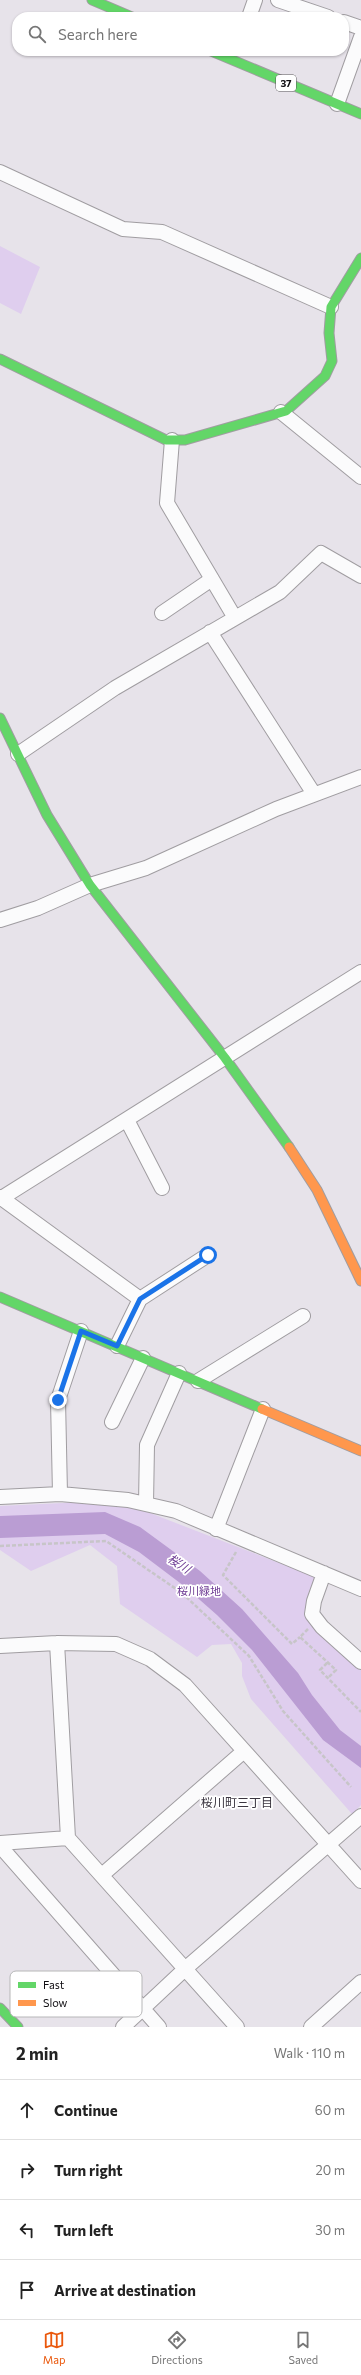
<!DOCTYPE html>
<meta charset="utf-8">
<style>
body{margin:0;font-family:Commissioner,"Noto Sans JP",sans-serif;background:#f2f2f2;color:#222}
.stop{position:absolute;width:12px;height:12px;margin:-9px;border:3px solid #1a73e8;border-radius:50%;background:#fff}
.stop.end{background:#1a73e8;border-color:#fff;box-shadow:0 1px 4px #0008}
.list{margin:0;padding:0;list-style:none}
h2{display:flex;justify-content:space-between;align-items:center;height:52px;margin:0;padding:0 16px;font-size:17px}
h2 small{font-size:13px;font-weight:400;color:#767676}
.list li{display:grid;grid-template-columns:26px 1fr auto;gap:12px;align-items:center;box-sizing:border-box;height:60px;padding:0 16px;border-top:1px solid #e0e0e0}
.list b{display:block;font-size:15px;white-space:nowrap}
.list em{font-size:13px;font-style:normal;color:#767676}
.icon{flex:none;width:22px;height:22px;fill:none;stroke:currentColor;stroke-width:2;stroke-linecap:round;stroke-linejoin:round}
.map{position:relative;flex:none;width:361px;height:2027px;overflow:hidden}
.search{position:absolute;background:#fff;box-shadow:0 1px 3px #0004;left:12px;right:12px;top:12px;height:44px;display:flex;align-items:center;gap:10px;box-sizing:border-box;padding:0 14px;border-radius:16px;color:#767676;font-size:15px}
.sheet{height:292px;background:#fff}
nav{display:flex;justify-content:space-around;align-items:center;box-sizing:border-box;height:56px;border-top:1px solid #e0e0e0;background:#fff;font-size:11px;color:#767676}
nav a{display:grid;justify-items:center;gap:2px}
nav .on{color:#ea580c}
.map>svg:first-child{display:block}
.green{fill:#dfceee}
.water{fill:#ba9dd3}
.lines{fill:none;stroke-linecap:round;stroke-linejoin:round}
.street-casing{stroke:#a09da1;stroke-width:16}
.fast-casing{stroke:#a09da1;stroke-width:11}
.slow-casing{stroke:#a09da1;stroke-width:11}
.path{stroke:#c7c5c8;stroke-width:2.5;stroke-dasharray:4 2;stroke-linecap:butt}
.street{stroke:#fbfbfc;stroke-width:14}
.fast{stroke:#63d668;stroke-width:9}
.slow{stroke:#ff974d;stroke-width:9}
.route{stroke:#1a73e8;stroke-width:5}
.labels{text-anchor:middle;stroke-width:3.5;stroke-linejoin:round;paint-order:stroke}
.shield{fill:#fff;stroke:#585659;stroke-width:1}
.shield-label{font-size:10px;font-weight:bold;fill:#100e12}
.park-label{font-size:11px;fill:#6e3b94;stroke:#fff}
.water-label{font-size:12px;font-style:italic;fill:#6d3a93;stroke:#fff}
.neighbourhood-label{font-size:12px;fill:#3b3640;stroke:#fff}
.key{fill:#fff;stroke:#b7b7b8;stroke-width:1}
.key-label{font-size:11px;fill:#100e12}
</style>
<div class="map">
<svg width="361" height="2027" viewBox="0 0 361 2027">
<rect width="100%" height="100%" fill="#e7e3ea"/>
<path class="green" d="M0 246 40 267 21 314 0 303Z
M105 1501 145 1511 315 1577 304 1615 361 1669V1805L352 1814 251 1699 242 1676V1663L231 1644 212 1645 197 1657 120 1604 117 1566 90 1545 31 1571 0 1550V1506Z"/>
<path class="water" d="M105 1512 140 1527 200 1571 242 1609 298 1673 312 1695 340 1730 361 1746V1768L323 1740 252 1650 217 1615 184 1586 139 1552 105 1534 0 1538V1516Z"/>
<g class="lines">
<defs>
<path id="street" d="M278 0 328 17
M249 17 255 0
M344 22 361 28
M337 104 361 37
M0 172 123 229 162 232 331 307
M281 412 361 477
M172 440 167 503 235 618
M162 613 212 579
M210 632 314 794
M18 754 115 688 280 592 321 553 361 576
M0 920 38 908 90 885 146 868 276 809 361 777
M127 1120 162 1188
M0 1197 140 1299 117 1346
M0 1199 361 972
M140 1299 208 1255
M198 1381 303 1316
M112 1422 143 1358
M60 1494 58 1400 81 1331
M0 1497 60 1494 128 1500 176 1511 361 1589
M146 1504 147 1445 179 1373
M216 1529 263 1409
M324 1573 314 1601 312 1614 322 1627 361 1662
M57 1643 68 1838
M0 1646 57 1643 116 1644 150 1659 185 1685 361 1881
M0 1843 68 1838 237 2027
M0 1846 159 2027
M102 1875 244 1751
M123 2027 186 1968 361 1816
M311 2027 361 1982"/>
<path id="fast" d="M92 0 132 17
M211 51 361 114
M0 359 166 440H185L286 411 325 376 332 361 329 333 331 307 361 258
M0 718 47 815 90 885 225 1058 289 1147
M0 1297 262 1409
M0 2008 18 2027"/>
<path id="slow" d="M289 1147 317 1190 361 1281
M262 1409 361 1451"/>
</defs>
<use href="#street" class="street-casing"/>
<use href="#fast" class="fast-casing"/>
<use href="#slow" class="slow-casing"/>
<path class="path" d="M0 1546 106 1541 182 1593 249 1656 283 1711 351 1787
M236 1552 223 1575 292 1644 300 1637
M308 1629 300 1637 336 1670 328 1678
M327 1663 320 1670 361 1712"/>
<use href="#street" class="street"/>
<use href="#fast" class="fast"/>
<use href="#slow" class="slow"/>
</g>
<g class="lines">
<path class="route" d="M58 1400 81 1331 117 1346 140 1299 208 1255"/>
</g>
<g class="labels">
<rect class="shield" x="276" y="75" width="20" height="16" rx="3"/>
<g class="shield-label">
<text x="286" y="87">37</text>
</g>
<g class="park-label">
<text x="199" y="1595">桜川緑地</text>
</g>
<g class="water-label">
<text transform="translate(179 1564) rotate(33)" y="4">桜川</text>
</g>
<g class="neighbourhood-label">
<text x="237" y="1807">桜川町三丁目</text>
</g>
</g>
<rect x="10" y="1971" width="132" height="46" rx="6" class="key"/>
<rect x="18" y="1982" width="18" height="6" fill="#63d668"/>
<rect x="18" y="2000" width="18" height="6" fill="#ff974d"/>
<g class="key-label">
<text x="43" y="1989">Fast</text>
<text x="43" y="2007">Slow</text>
</g>
</svg>
<div class="stop" style="left:208px;top:1255px"></div>
<div class="stop end" style="left:58px;top:1400px"></div>
<div class="search"><svg class="icon" aria-label="search" viewBox="0 0 24 24"><circle cx="10" cy="10" r="6"/><path d="M15 15l6 6"/></svg>Search here</div>
</div>
<section class="sheet">
<h2>2 min<small>Walk · 110 m</small></h2>
<ul class="list">
<li><svg class="icon" aria-label="ahead" viewBox="0 0 24 24"><path d="M12 20V5M6 11l6-6 6 6"/></svg><div><b>Continue</b></div><em>60 m</em></li>
<li><svg class="icon" aria-label="right" viewBox="0 0 24 24"><path d="M7 20v-9h11M14 6l5 5-5 5"/></svg><div><b>Turn right</b></div><em>20 m</em></li>
<li><svg class="icon" aria-label="left" viewBox="0 0 24 24"><path d="M17 20v-9H6M10 6l-5 5 5 5"/></svg><div><b>Turn left</b></div><em>30 m</em></li>
<li><svg class="icon" aria-label="arrive" viewBox="0 0 24 24"><path d="M6 21V4h12l-3 4 3 4H6"/></svg><div><b>Arrive at destination</b></div></li>
</ul>
</section>
<nav>
<a class="on"><svg class="icon" aria-label="map" viewBox="0 0 24 24"><path d="M3 6l6-2 6 2 6-2v14l-6 2-6-2-6 2zM9 4v14M15 6v14"/></svg>Map</a>
<a><svg class="icon" aria-label="directions" viewBox="0 0 24 24"><path d="M12 3l9 9-9 9-9-9zM9 14v-3h6M13 9l2 2-2 2"/></svg>Directions</a>
<a><svg class="icon" aria-label="saved" viewBox="0 0 24 24"><path d="M7 4h10v16l-5-4-5 4z"/></svg>Saved</a>
</nav>
